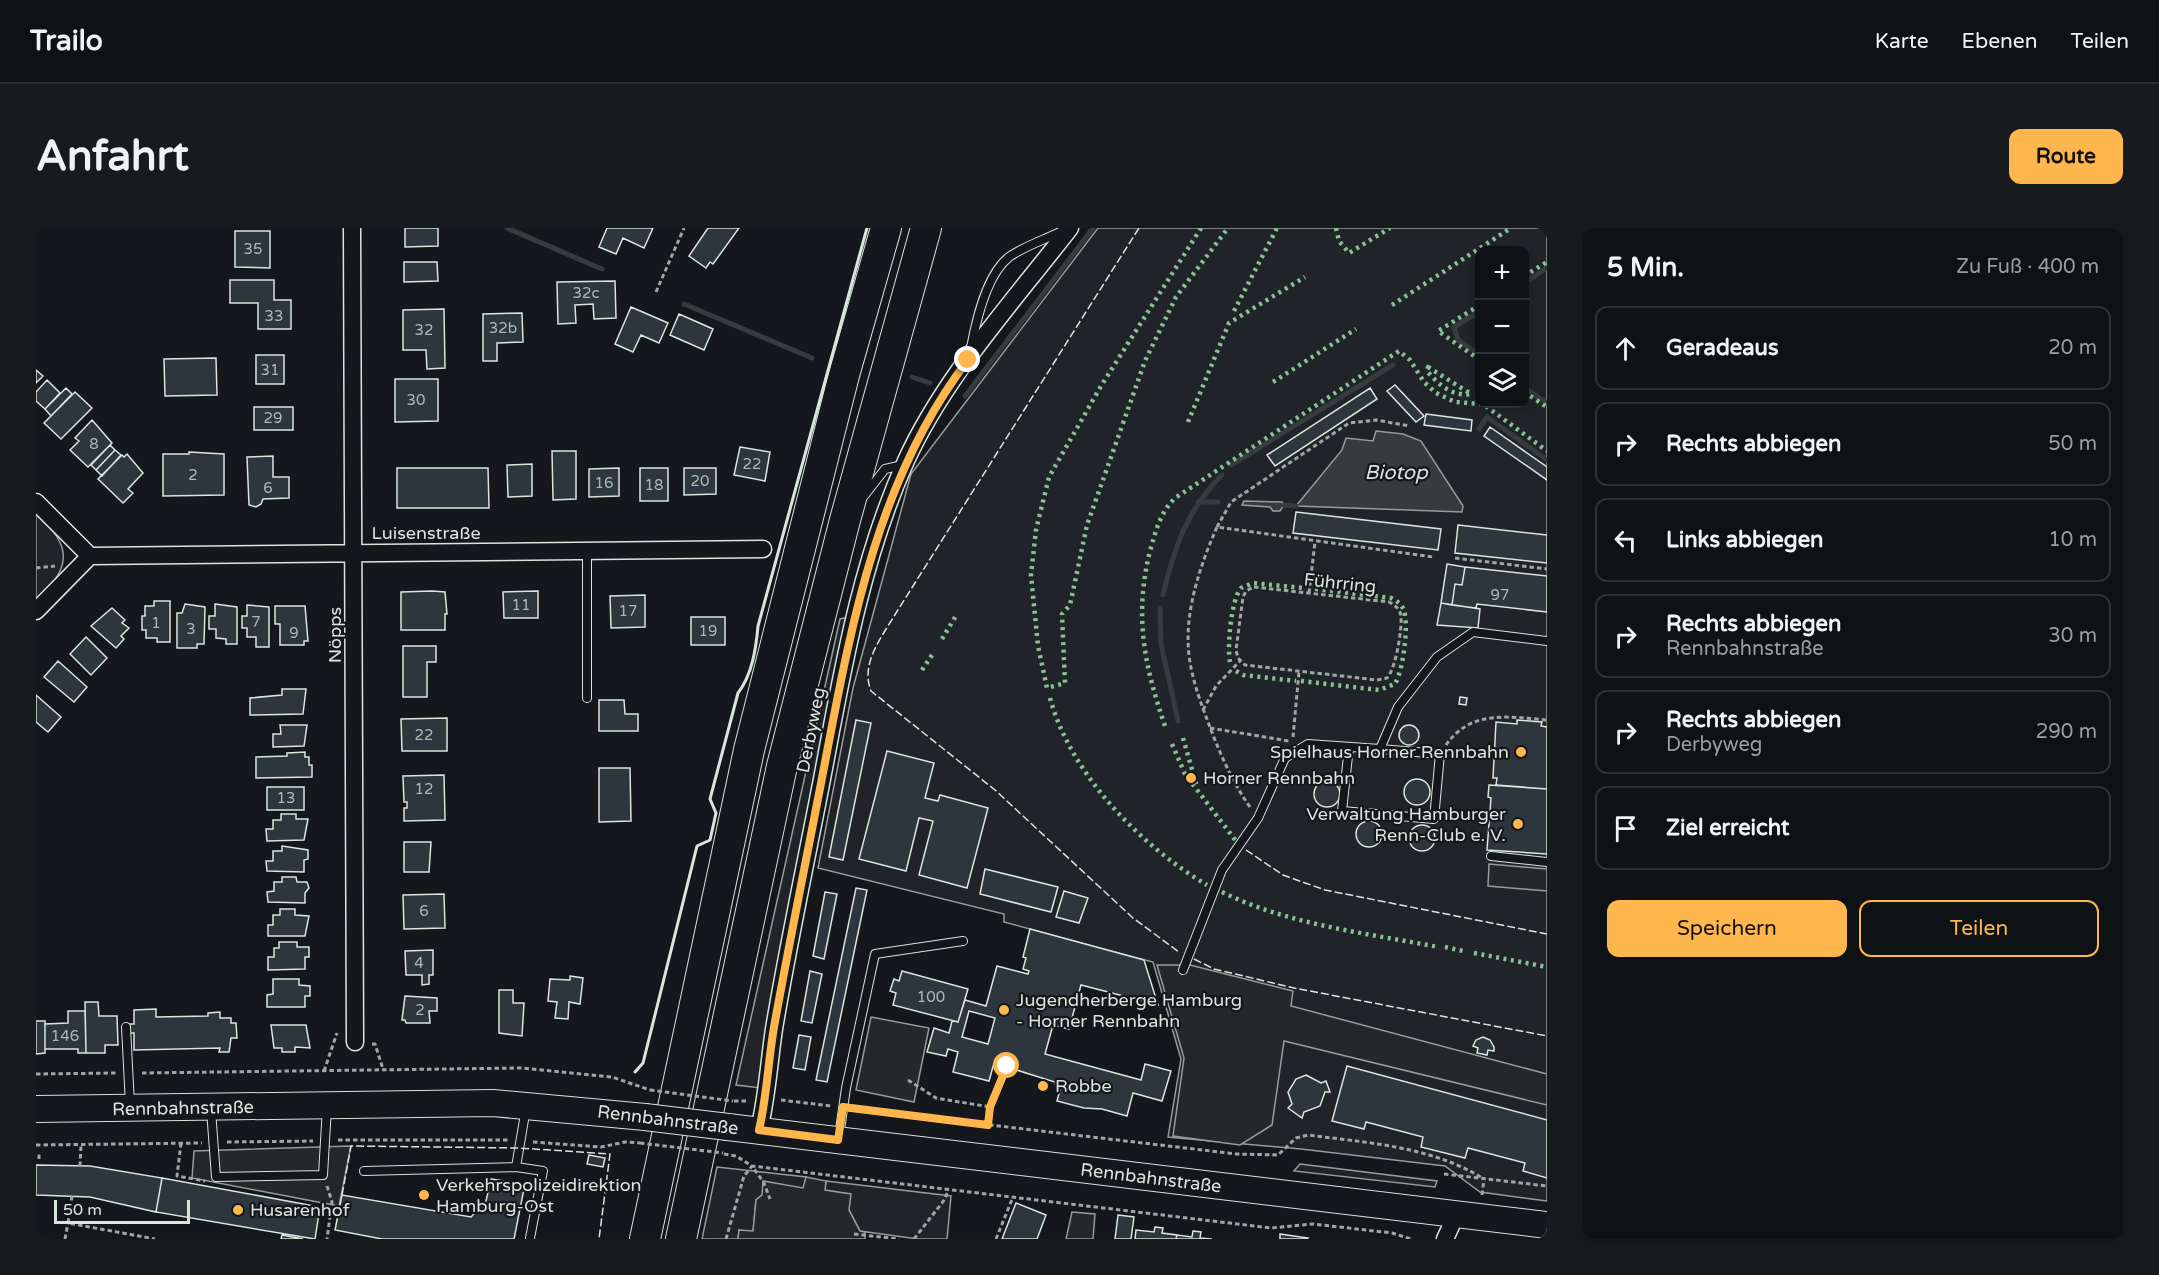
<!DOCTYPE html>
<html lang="de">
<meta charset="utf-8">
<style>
body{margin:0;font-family:"Varela Round",sans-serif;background:#181b1e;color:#f1f3f6}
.controls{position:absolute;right:18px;top:18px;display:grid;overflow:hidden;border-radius:12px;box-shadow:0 3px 9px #0003}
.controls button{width:54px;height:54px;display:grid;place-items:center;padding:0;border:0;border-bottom:2px solid #2f3234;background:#0f1215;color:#f1f3f6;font:30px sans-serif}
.scale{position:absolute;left:18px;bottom:15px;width:136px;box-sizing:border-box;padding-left:6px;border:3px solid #d8e6dc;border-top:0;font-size:16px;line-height:21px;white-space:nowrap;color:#d8e6dc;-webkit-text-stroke:4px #14181c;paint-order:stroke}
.stop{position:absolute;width:18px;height:18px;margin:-14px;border:4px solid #ffb74d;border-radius:50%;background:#fff}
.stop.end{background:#ffb74d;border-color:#fff;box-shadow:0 2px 6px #0008}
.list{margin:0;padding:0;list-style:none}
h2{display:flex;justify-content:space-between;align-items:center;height:78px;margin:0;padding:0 24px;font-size:26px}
h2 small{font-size:20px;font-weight:400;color:#9b9ea0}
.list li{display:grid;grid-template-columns:39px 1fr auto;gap:18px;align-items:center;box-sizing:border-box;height:84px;margin:0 12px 12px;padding:0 12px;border:2px solid #2f3234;border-radius:12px}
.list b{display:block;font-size:22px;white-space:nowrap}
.list p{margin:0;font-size:20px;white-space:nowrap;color:#9b9ea0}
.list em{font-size:20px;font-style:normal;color:#9b9ea0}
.actions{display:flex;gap:12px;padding:18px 24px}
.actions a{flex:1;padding:14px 0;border:2px solid #ffb74d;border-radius:12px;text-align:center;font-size:21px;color:#ffb74d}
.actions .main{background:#ffb74d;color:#111}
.icon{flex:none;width:33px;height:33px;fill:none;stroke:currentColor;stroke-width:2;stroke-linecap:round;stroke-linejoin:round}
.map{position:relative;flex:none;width:1511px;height:1011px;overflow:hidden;border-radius:12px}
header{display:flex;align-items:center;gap:36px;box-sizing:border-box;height:84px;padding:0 30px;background:#0f1215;border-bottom:2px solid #2f3234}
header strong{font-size:28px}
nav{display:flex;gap:33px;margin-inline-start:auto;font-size:21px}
.intro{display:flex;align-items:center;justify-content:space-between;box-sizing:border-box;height:144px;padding:0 36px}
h1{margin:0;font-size:42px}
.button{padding:15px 27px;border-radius:12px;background:#ffb74d;color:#111;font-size:21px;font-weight:700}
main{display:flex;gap:36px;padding:0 36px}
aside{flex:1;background:#0f1215;border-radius:12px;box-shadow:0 3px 9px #0003}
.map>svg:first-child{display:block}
.green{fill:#202428;stroke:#939e99;stroke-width:1.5;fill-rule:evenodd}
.parking{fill:#24282b;stroke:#939e99;stroke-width:1.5}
.water{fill:#363b3e;stroke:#939e99;stroke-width:1.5}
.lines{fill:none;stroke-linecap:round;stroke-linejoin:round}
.stream{stroke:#363b3e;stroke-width:5}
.building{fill:#2c363c;stroke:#d8e6dc;stroke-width:1.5;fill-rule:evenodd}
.lane-casing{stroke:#d8e6dc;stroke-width:10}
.street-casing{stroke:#d8e6dc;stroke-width:19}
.primary-casing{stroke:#d8e6dc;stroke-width:28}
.highway-casing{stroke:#d8e6dc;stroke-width:32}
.path{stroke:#9da8a2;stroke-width:3;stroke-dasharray:4.5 3;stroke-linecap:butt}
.lane{stroke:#14181c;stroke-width:8}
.street{stroke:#14181c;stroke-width:16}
.primary{stroke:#14181c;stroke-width:26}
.highway{stroke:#14181c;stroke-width:30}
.primary-bridge-casing{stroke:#d8e6dc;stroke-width:28;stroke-linecap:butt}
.path-bridge{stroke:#9da8a2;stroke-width:3;stroke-dasharray:4.5 3;stroke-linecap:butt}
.primary-bridge{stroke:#14181c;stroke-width:26}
.hedge{stroke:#8ac095;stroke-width:4.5;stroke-dasharray:3 4.5;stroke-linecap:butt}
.fence{stroke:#d8e6dc;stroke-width:1.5;stroke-dasharray:8 3;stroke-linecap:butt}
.wall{stroke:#d8e6dc;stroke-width:3}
.route{stroke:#ffb74d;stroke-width:8}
.poi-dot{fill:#ffb74d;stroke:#14181c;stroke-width:2}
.labels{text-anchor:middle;stroke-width:4.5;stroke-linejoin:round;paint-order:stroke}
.number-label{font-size:15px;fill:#adbab4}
.street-label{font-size:18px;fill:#d8e6dc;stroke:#14181c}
.poi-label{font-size:18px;fill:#d8e6dc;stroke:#14181c;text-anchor:start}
.water-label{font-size:20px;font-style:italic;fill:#d8e6dc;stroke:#14181c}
</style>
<header>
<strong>Trailo</strong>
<nav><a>Karte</a><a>Ebenen</a><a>Teilen</a></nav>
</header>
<div class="intro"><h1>Anfahrt</h1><a class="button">Route</a></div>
<main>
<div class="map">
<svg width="1511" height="1011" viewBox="0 0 1511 1011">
<rect width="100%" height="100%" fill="#14181c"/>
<path class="green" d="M1062 0H1511V973L1444 964 1409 938 1265 921 1132 909 1145 831 1117 734 968 694V686L782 640 817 460 875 246ZM1444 22H1488V176H1444Z
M0 284C37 321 36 337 0 374Z
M813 389 725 860 700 857 804 391Z
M1264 936 1401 953 1399 959 1258 943Z
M681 939 770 949 768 960 726 967 720 972 717 1004 703 1002 702 1011H666Z
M790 953 915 968 911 1011H882L824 1003 813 982 789 962Z"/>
<path class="parking" d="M1453 636 1511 641V663L1452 658Z
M1121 737H1154L1257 763 1255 778 1511 846V877L1248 813 1236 897 1204 917 1137 908 1148 830Z
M835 789 893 800 878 874 820 862Z
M315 918 303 978 156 950 158 923Z
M770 949 790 953 789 962 815 966 813 982 824 1003 829 1004V1011H702L703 1002 717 1003 720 972 726 967 727 953 767 960Z
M1036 984 1059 986 1057 1011H1030Z"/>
<path class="water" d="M1340 203 1367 206 1385 213 1427 278 1426 284 1260 278 1306 222 1310 210 1337 213Z
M1208 273 1246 274 1248 277 1244 283H1237L1234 279 1206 277Z"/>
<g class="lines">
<path class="stream" d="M471 0 566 41
M1488 55 1511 40
M648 76 776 130
M1444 83 1418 99 1422 112 1444 127
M876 149 894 155
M1488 159 1511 175
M929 168 1057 0
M1443 201 1451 189 1511 232
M1195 237 1357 137
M1162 274H1182
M1248 277 1260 278
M1127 367C1138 320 1151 282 1186 247
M1124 380 1125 416 1142 493"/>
</g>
<path class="building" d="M369 0H402V18L369 19Z
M571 0H617L608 20 587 10 580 26 563 19Z
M672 0H703L677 36 674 34 670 40 653 28Z
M199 3H234V40L199 39Z
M368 34H401L402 53 368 54Z
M194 52H238V72H255V101H222V75H194Z
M579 53 580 90 558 91 557 76 539 77 540 95 522 96 521 54Z
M595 79 632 95 623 115 605 107 597 124 579 116Z
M408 81 409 140 391 141 390 122H367V82Z
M486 85 487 114 461 115V133H447V86Z
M643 86 677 101 668 122 634 107Z
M220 127H248V156H220Z
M180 130 181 167 129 168 128 131Z
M0 142 7 148 0 155Z
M359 151H402V193L359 194Z
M11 152 24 165 9 181 0 173V164Z
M1359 157 1388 188 1380 194 1351 163Z
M30 160 36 166 15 188 9 181Z
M1334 160 1341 171 1239 238 1231 227Z
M39 164 56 180 25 211 8 195Z
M218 179H257V202H218Z
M1390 186 1436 192 1435 203 1388 197Z
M56 192 76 215 52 239 34 222 43 213 39 210Z
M1454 199 1511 239V252L1448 208Z
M74 217 79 222 60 242 55 237Z
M704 219 734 224 729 253 698 247Z
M79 222 85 227 66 248 60 242Z
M516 223H540V271L517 272Z
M153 224 188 226V267L127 268V226H153Z
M91 226 107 245 92 261 97 265 87 275 62 251 86 227 88 229Z
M237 228V249H253V270L227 271 225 276 220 279 213 277 211 229Z
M496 236V268L472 269 471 237Z
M361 240H452L453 280H361Z
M583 240V268L553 269V241Z
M604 240H632V273H604Z
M648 240H680V266L648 267Z
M1260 284 1405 301 1402 322 1257 305Z
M1422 297 1511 307V335L1419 325Z
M1411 336 1429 339 1426 357 1419 356 1416 377 1405 375Z
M1429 339 1511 348V384L1441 376 1440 380 1416 377 1419 356 1426 357Z
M396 363 409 364 411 386H409V402H365V364Z
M502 363V390H468L467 364Z
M609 367V399L575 400 574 368Z
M118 373H134V414H121V410H110V402H106V388H109V378H118Z
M1405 375 1444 381 1442 400 1401 397Z
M149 376 169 379 168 416H161V420H141V385H146Z
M179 376 201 379V416H190V411L180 410V401H173V388H179Z
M211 377 233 379V419H220V409H211V400H206V388H211Z
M239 378H269L272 413H268V417H244V396H239Z
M76 380 89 392 86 395 93 400 85 408 88 411 80 420 55 398Z
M655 389H689V417H655Z
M50 409 71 430 55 447 34 426Z
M367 418H400V434H391V469H367Z
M22 433 51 459 38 474 8 449Z
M246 461H270L267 486 214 487V470L246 467Z
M0 467 25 489 12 504 0 494Z
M1424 469 1431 470 1430 477 1423 476Z
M563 472H588L589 486H602V503H563Z
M411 490V523H366L365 491Z
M820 492 835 495 807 632 793 629Z
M1481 492 1506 494 1505 498 1511 499V561L1460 557 1461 550H1457L1460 494 1481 496Z
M1363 507a10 10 0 1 1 20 0a10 10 0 1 1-20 0Z
M244 497H271L268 518 237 519V506H245Z
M851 523 898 535 889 570 902 573 904 567 952 580 931 660 883 647 897 593 883 590 870 643 823 631Z
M269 524V529H273V537H276V549L220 550V529L251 528V525Z
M563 540H594L595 593 563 594Z
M408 547 409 592 368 593V580H371V574H368L367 548Z
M1368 564a13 13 0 1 1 26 0a13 13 0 1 1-26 0Z
M1278 566a13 13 0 1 1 26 0a13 13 0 1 1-26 0Z
M1453 557 1511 561V626L1451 622 1455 570 1452 569Z
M231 559H268V582H231Z
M245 586H260V591H272L268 612 231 613 230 601H237V592H245Z
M1320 606a13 13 0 1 1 26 0a13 13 0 1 1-26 0Z
M1373 610a13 13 0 1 1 26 0a13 13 0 1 1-26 0Z
M368 614H395L393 644H368Z
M246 618 272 622V631L268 632V644L231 643 230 633H237V623H246Z
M949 641 1022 659 1015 684 944 666Z
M246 649H260L261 654H271L273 660 269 665V675L232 674 231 664 238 663V654H246Z
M820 660 831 662 791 854 780 852Z
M1028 663 1052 670 1043 695 1020 689Z
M789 664 801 666 788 731 777 728Z
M408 666 409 700 368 701 367 667Z
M244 681H259V687L273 688 269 708H232V697H237V687H244Z
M994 701 1108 732 1122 777 1045 757 1033 801 1017 797 1009 826 1105 852 1109 836 1135 843 1126 873 1097 865 1091 888 1066 881 1048 880 1021 873 1024 862 1020 860 1019 854 958 835 953 853 917 844 922 824 912 821 910 828 891 824 898 800 913 805 916 793 922 794 929 772 950 778 961 738 992 746 993 743 987 741 990 730 987 729ZM933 783 959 790 952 816 926 809Z
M243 714H261V719H273V729H269V741L232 742V729H238V720H243Z
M397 722V747H393V756L386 757V747H370L369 723Z
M774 743 786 746 776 795 765 793Z
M866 743 932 761 922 794 857 777 860 765 854 763 858 751 863 753Z
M534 748 547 750 544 776 533 774 532 791 519 790 521 774 512 773 514 751 534 752Z
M237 751H263V757L274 758V768H269V779H231V767L237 766Z
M463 762H477V775H488L486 808 463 805Z
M369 768 401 770V783H393L394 795H370L369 792H366Z
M49 774H62L63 788H81L82 817H69V825H50Z
M120 781V789L172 788V785L184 784V790H195V795H200L201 810H195L193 824H183L184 820 98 822V805H93V796H98V782Z
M32 783H49L50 825H42V821H9V796L32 795Z
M0 793H9V825L0 826Z
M235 797H270L274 820 259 819V824H246V820H238Z
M763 807 775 809 769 842 757 840Z
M1447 809 1454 812 1458 819V823L1452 822 1451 827 1441 825 1442 820 1437 818 1440 812Z
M1311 838 1511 892V950L1487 943 1489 935 1432 920 1429 930 1385 919 1387 909 1330 894 1328 901 1296 893Z
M1270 847 1285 855 1290 853 1294 864H1289L1284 878 1268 884 1266 890 1252 880 1256 876 1252 864 1260 851Z
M553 927 569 930 567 939 551 936Z
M0 937 54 938 126 950 120 984 54 969 0 967Z
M126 950 284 979 279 1011 120 984Z
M455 951 489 956 478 1011H346L299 1002 306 967 435 989 450 973Z
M980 975 1010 987 1001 1011H966Z
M1082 987 1098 989 1095 1011H1079Z
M1119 999 1127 1000 1126 1005 1141 1007 1140 1011H1099L1100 1002 1118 1004Z
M1157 1003 1165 1004 1164 1010 1176 1011H1140L1141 1007 1156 1009Z
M1244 1006 1272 1010 1271 1011H1244Z
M246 1007 267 1011H245Z"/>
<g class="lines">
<defs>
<path id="lane" d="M935 120C940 93 950 47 973 29 988 18 1011 11 1028 2
M828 268 849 241 867 237
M551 470V324
M1313 519 1306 583 1398 591 1404 526 1344 521
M1455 628 1511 634
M1147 742 1186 642 1222 590 1249 530 1272 516 1344 521 1362 479 1401 429 1437 404 1511 413
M90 799 94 877
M175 882 180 949 287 947 291 879
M803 909 810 860 839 726 927 713
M480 939 507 943 494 1010
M328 943 480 939 490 880"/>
<path id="street" d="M316 0 319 814
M0 274 54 328 0 383
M54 328 727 321
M723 902C731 869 733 835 738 801 752 717 770 634 786 551 806 445 824 336 869 235 907 150 977 74 1034 0
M1409 1011 1420 987"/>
<path id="primary" d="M0 881 457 875 609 889
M692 899 1511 997"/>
<path id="highway" d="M609 1011 713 522 808 147 850 0
M645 1011 746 538 809 292 890 0"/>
</defs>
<use href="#lane" class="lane-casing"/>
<use href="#street" class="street-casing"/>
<use href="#primary" class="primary-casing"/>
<use href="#highway" class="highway-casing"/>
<path class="path" d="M620 64 648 0
M1181 299 1195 274 1313 195 1340 192 1374 198
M1419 330 1511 341
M0 340 19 338
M1218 359 1353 374C1359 377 1364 381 1365 388 1366 402 1360 440 1351 450L1341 452 1209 437 1202 430 1200 422 1207 369 1210 363Z
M1273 365 1279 314
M1167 482 1180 458 1204 433
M1174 500 1253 513
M1257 509 1263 444
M1410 517C1435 481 1473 489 1511 492
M1214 579C1197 555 1186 530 1175 502 1166 478 1156 453 1153 427 1148 384 1164 338 1181 299L1397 329
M336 816H339L347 841
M288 843 301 805
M106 845 485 840 576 849 614 862
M0 846 81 845
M872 852 900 870 954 879 971 838
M745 872 795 878
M698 873H712
M819 881 1200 926 1242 927 1260 910 1272 907C1332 915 1395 918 1448 951
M952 897 954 879
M302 912H472
M191 914 277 913
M497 914 565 919 589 914 604 915
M145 915 141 948 169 953
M0 917 166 915
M688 926 700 928 716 938 1235 1000 1277 996 1356 1005 1375 1011
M3 931V925
M44 938 45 917
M1408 946 1511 958
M291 958 296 974 291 1011
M1446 967 1448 951
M36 968 32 995 119 1011
M818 1006 863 1011
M29 1011 32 995
M690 1011 708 948 716 938 728 955 734 971
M878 1011 909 971 912 962
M960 1011 977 969"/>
<use href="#lane" class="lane"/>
<use href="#street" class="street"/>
<use href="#primary" class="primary"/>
<use href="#highway" class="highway"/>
<defs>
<path id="primary-bridge" d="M609 889 692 899"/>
</defs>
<use href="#primary-bridge" class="primary-bridge-casing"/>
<path class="path-bridge" d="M614 862 697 873
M604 915 687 925"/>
<use href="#primary-bridge" class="primary-bridge"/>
<path class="hedge" d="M1165 0 1065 158 1013 249 1000 302 995 347 1002 418 1011 460 1029 455 1026 386 1034 377 1051 297 1109 133 1140 69 1192 0
M1300 0 1303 13 1313 25 1354 0
M1488 48 1511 34
M1356 77 1475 0
M1444 77 1402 103 1444 132
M1198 83 1241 0
M1392 139 1435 166C1416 169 1402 156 1391 143Z
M1237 154 1320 101
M1488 164 1511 179
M1152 194 1193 95 1269 49
M906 411 921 386
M1194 434C1191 419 1195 372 1205 360L1217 355 1267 360
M886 442 898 424
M1200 443 1207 447 1260 453
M1265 453 1343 462 1359 456C1367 443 1373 397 1368 383 1366 376 1361 373 1355 370L1279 361
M1014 470C1035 547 1105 618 1171 657
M1129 498C1108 437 1098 387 1114 323 1120 302 1124 285 1139 270L1363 123 1374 132 1388 154 1400 165 1419 174 1447 176 1511 223
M1147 510 1161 559
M1136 516 1149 546 1200 613
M1186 664C1253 697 1330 705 1402 719
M1409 719 1427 723
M1438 725 1511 739"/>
<path class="fence" d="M1103 0 860 385C846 409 824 435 835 463L959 562 1097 690 1143 724
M1210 622 1247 647 1289 662 1511 706
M1158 731 1178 741 1258 760 1511 808
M306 967 315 918 483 920 574 926 563 1011"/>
<path class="wall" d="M599 844 607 835 661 618 674 612 680 585 674 571 702 465C716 447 720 421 722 398L831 0"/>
</g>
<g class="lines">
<path class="route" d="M932 132C839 253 814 404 786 550 770 633 753 716 738 799 732 834 731 868 723 902L802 912 807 879 952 897 954 879 971 838"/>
</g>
<g class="poi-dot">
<circle cx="1485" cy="524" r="6"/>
<circle cx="1155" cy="550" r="6"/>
<circle cx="1482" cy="596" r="6"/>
<circle cx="968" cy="782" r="6"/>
<circle cx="1007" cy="858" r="6"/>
<circle cx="388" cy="967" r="6"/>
<circle cx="202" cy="982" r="6"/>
</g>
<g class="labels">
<g class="number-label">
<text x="217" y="26">35</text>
<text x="550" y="70">32c</text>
<text x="238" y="93">33</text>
<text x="467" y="105">32b</text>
<text x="388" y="107">32</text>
<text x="234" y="147">31</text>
<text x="380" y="177">30</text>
<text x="237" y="195">29</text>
<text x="58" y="221">8</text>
<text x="716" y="241">22</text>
<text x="157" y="252">2</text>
<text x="664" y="258">20</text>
<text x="568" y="260">16</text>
<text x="618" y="262">18</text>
<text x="232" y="265">6</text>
<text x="1464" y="372">97</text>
<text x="485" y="382">11</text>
<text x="592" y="388">17</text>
<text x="220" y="399">7</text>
<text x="120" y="400">1</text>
<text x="155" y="406">3</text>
<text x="672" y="408">19</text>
<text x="258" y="410">9</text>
<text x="388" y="512">22</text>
<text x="388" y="566">12</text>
<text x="250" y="575">13</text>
<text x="388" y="688">6</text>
<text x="383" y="740">4</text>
<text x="895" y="774">100</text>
<text x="384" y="787">2</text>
<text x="29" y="813">146</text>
</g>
<g class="street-label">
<text x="390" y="311">Luisenstraße</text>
<text transform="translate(1304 355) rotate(6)" y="6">Führring</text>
<text transform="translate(299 407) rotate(-90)" y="6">Nöpps</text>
<text transform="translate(775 502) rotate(-79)" y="6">Derbyweg</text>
<text transform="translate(147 880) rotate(-1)" y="6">Rennbahnstraße</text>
<text transform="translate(632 892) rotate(7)" y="6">Rennbahnstraße</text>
<text transform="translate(1115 950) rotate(7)" y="6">Rennbahnstraße</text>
</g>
<g class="poi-label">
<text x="1473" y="530" text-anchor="end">Spielhaus Horner Rennbahn</text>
<text x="1167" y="556">Horner Rennbahn</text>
<text x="1470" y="592" text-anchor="end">Verwaltung Hamburger<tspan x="1470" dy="21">Renn-Club e. V.</tspan></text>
<text x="980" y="778">Jugendherberge Hamburg<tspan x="980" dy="21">- Horner Rennbahn</tspan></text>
<text x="1019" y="864">Robbe</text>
<text x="400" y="963">Verkehrspolizeidirektion<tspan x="400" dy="21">Hamburg-Ost</tspan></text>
<text x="214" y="988">Husarenhof</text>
</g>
<g class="water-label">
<text x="1360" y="251">Biotop</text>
</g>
</g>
</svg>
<div class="controls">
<button>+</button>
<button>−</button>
<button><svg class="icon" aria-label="layers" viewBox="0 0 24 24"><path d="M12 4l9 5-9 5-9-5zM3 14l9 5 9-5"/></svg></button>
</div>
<div class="scale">50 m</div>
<div class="stop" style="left:971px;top:838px"></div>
<div class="stop end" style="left:932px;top:132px"></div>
</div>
<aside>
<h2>5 Min.<small>Zu Fuß · 400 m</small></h2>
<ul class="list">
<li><svg class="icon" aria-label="ahead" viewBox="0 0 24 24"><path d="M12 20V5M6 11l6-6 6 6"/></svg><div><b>Geradeaus</b></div><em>20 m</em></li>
<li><svg class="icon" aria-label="right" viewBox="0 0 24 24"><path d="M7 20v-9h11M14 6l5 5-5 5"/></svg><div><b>Rechts abbiegen</b></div><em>50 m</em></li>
<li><svg class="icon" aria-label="left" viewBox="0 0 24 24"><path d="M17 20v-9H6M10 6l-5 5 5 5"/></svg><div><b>Links abbiegen</b></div><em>10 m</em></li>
<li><svg class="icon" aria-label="right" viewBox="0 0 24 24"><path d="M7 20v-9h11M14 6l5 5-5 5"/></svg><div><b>Rechts abbiegen</b><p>Rennbahnstraße</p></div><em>30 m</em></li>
<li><svg class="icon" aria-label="right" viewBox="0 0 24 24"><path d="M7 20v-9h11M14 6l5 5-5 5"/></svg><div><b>Rechts abbiegen</b><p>Derbyweg</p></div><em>290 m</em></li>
<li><svg class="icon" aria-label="arrive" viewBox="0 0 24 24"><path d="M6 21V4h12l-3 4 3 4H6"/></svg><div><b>Ziel erreicht</b></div></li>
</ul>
<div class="actions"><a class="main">Speichern</a><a>Teilen</a></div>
</aside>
</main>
